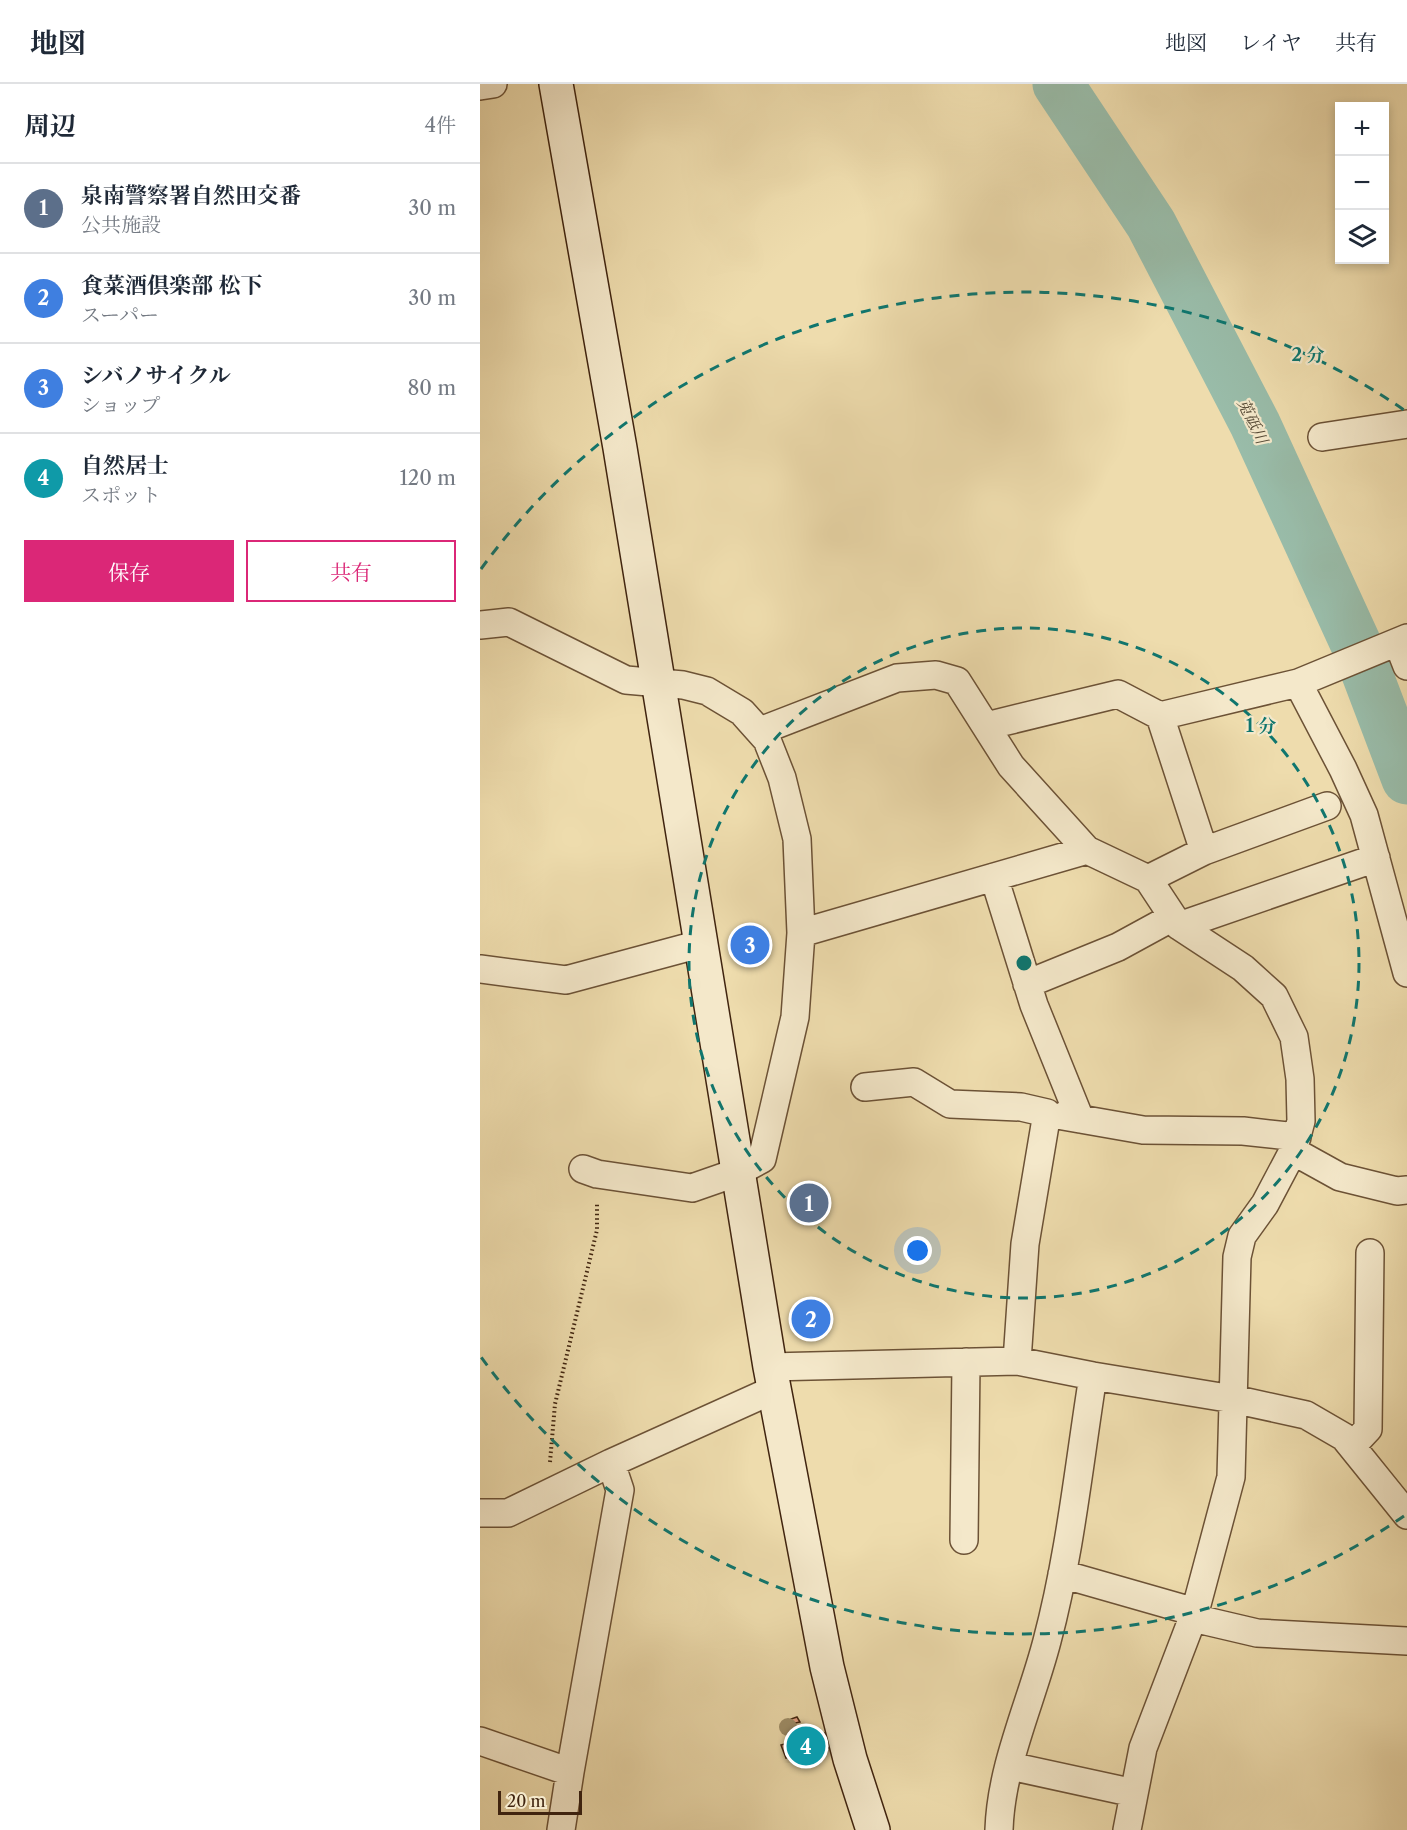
<!DOCTYPE html>
<html lang="ja">
<meta charset="utf-8">
<style>
body{margin:0;font-family:"Libre Caslon Text","Noto Serif JP",serif;background:#f2f2f3;color:#1f2937}
.controls{position:absolute;right:18px;top:18px;display:grid;overflow:hidden;border-radius:0px;box-shadow:0 3px 9px #0003}
.controls button{width:54px;height:54px;display:grid;place-items:center;padding:0;border:0;border-bottom:2px solid #e0e1e3;background:#fff;color:#1f2937;font:30px sans-serif}
.scale{position:absolute;left:18px;bottom:15px;width:84px;box-sizing:border-box;padding-left:6px;border:3px solid #40240f;border-top:0;font-size:16px;line-height:21px;white-space:nowrap;color:#40240f;-webkit-text-stroke:4px #f4e8ca;paint-order:stroke}
.you{position:absolute;left:438px;top:1167px;width:21px;height:21px;margin:-15px;border:4px solid #fff;border-radius:50%;background:#1a73e8;box-shadow:0 0 0 9px #1a73e833}
.badge{display:grid;place-items:center;width:39px;height:39px;border-radius:50%;background:#db2777;color:#fff;font-size:20px;font-weight:700}
.pin{position:absolute;translate:-50% -50%;border:3px solid #fff;box-shadow:0 2px 6px #0006}
.list{margin:0;padding:0;list-style:none}
h2{display:flex;justify-content:space-between;align-items:center;height:78px;margin:0;padding:0 24px;font-size:26px}
h2 small{font-size:20px;font-weight:400;color:#747a83}
.list li{display:grid;grid-template-columns:39px 1fr auto;gap:18px;align-items:center;box-sizing:border-box;height:90px;padding:0 24px;border-top:2px solid #e0e1e3}
.list b{display:block;font-size:22px;white-space:nowrap}
.list p{margin:0;font-size:20px;white-space:nowrap;color:#747a83}
.list em{font-size:20px;font-style:normal;color:#747a83}
.actions{display:flex;gap:12px;padding:18px 24px}
.actions a{flex:1;padding:14px 0;border:2px solid #db2777;border-radius:0px;text-align:center;font-size:21px;color:#db2777}
.actions .main{background:#db2777;color:#fff}
.icon{flex:none;width:33px;height:33px;fill:none;stroke:currentColor;stroke-width:2;stroke-linecap:round;stroke-linejoin:round}
.map{position:relative;flex:none;width:927px;height:1746px;overflow:hidden}
header{display:flex;align-items:center;gap:36px;box-sizing:border-box;height:84px;padding:0 30px;background:#fff;border-bottom:2px solid #e0e1e3}
header strong{font-size:28px}
nav{display:flex;gap:33px;margin-inline-start:auto;font-size:21px}
main{display:flex}
aside{flex:1;background:#fff}
.map>svg:first-child{display:block}
.lines{fill:none;stroke-linecap:round;stroke-linejoin:round}
.river{stroke:#99bca9;stroke-width:51}
.building{fill:#e49f82;stroke:#40240f;stroke-width:1.5;filter:url(#shadow)}
.street-casing{stroke:#6c5236;stroke-width:30}
.secondary-casing{stroke:#40240f;stroke-width:36}
.path{stroke:#40240f;stroke-width:4;stroke-dasharray:1.5 3;stroke-linecap:butt}
.street{stroke:#f4e8ca;stroke-width:27}
.secondary{stroke:#f4e8ca;stroke-width:33}
.tree{fill:#9e8d68}
.ring{fill:none;stroke:#0f766e;stroke-width:3;stroke-dasharray:10 8}
.labels{text-anchor:middle;stroke-width:4.5;stroke-linejoin:round;paint-order:stroke}
.water-label{font-size:16px;font-style:italic;fill:#564a36;stroke:#f4e8ca}
.centre{fill:#0f766e;stroke:#f4e8ca;stroke-width:3}
.ring-label{font-size:18px;text-anchor:middle;font-weight:bold;fill:#0f766e;stroke:#f4e8ca;stroke-width:4.5;stroke-linejoin:round;paint-order:stroke}
</style>
<header>
<strong>地図</strong>
<nav><a>地図</a><a>レイヤ</a><a>共有</a></nav>
</header>
<main>
<aside>
<h2>周辺<small>4件</small></h2>
<ul class="list">
<li><span class="badge" style="background:#5c6f8a">1</span><div><b>泉南警察署自然田交番</b><p>公共施設</p></div><em>30 m</em></li>
<li><span class="badge" style="background:#3f7fe0">2</span><div><b>食菜酒倶楽部 松下</b><p>スーパー</p></div><em>30 m</em></li>
<li><span class="badge" style="background:#3f7fe0">3</span><div><b>シバノサイクル</b><p>ショップ</p></div><em>80 m</em></li>
<li><span class="badge" style="background:#0f9aa8">4</span><div><b>自然居士</b><p>スポット</p></div><em>120 m</em></li>
</ul>
<div class="actions"><a class="main">保存</a><a>共有</a></div>
</aside>
<div class="map">
<svg width="927" height="1746" viewBox="0 0 927 1746">
<defs>
<filter id="shadow"><feDropShadow dx="5.5" dy="5.5" stdDeviation="3" flood-color="#0004"/></filter>
</defs>
<rect width="100%" height="100%" fill="#eedcad"/>
<filter id="stains"><feTurbulence type="fractalNoise" baseFrequency=".00333" numOctaves="4"/><feColorMatrix values="0 0 0 0 .2 0 0 0 0 .09 0 0 0 0 .02 0 0 0 .5 -.17"/></filter>
<radialGradient id="worn" r=".72"><stop offset=".6" stop-color="#630" stop-opacity="0"/><stop offset="1" stop-color="#630" stop-opacity=".3"/></radialGradient>
<g class="lines">
<path class="river" d="M578 0 671 140 775 340 875 558 927 695"/>
</g>
<path class="building" d="M317 1633 320 1638 311 1640V1635Z
M345 1649 352 1663 306 1674 301 1661Z"/>
<g class="lines">
<defs>
<path id="street" d="M0 2 13 0
M842 353 927 340
M0 541 29 538 146 596 203 601 227 607 262 628 287 656 302 694 317 755 321 849 315 933 282 1075 258 1088 212 1104 117 1090 103 1085
M918 559 927 582
M818 599 863 685 884 731 927 889
M680 632 818 599 927 554
M506 642 638 610 680 632 724 767
M280 647 417 594 456 591 477 597 531 682 607 766 668 795 699 842 763 884 794 912 814 953 820 995 821 1037 813 1067 785 1120 762 1152 757 1173 751 1393 715 1528 663 1664 647 1746
M514 793 554 921 600 1035
M668 795 724 767 847 722
M699 842 896 774
M321 849 607 766
M0 885 86 896 220 860
M547 900 638 863 693 833
M385 1003 434 998 470 1020 541 1023 567 1029 545 1160 537 1277
M583 1032 663 1046 763 1047 817 1053
M813 1067 860 1093 917 1107 927 1106
M290 1283 537 1277 613 1292 753 1315 826 1331 864 1353 927 1431
M872 1362 888 1345 890 1169
M0 1429H28L131 1379 295 1305
M484 1456 486 1278
M582 1490 715 1528
M713 1534 777 1549 927 1557
M0 1657 90 1688
M530 1682 654 1709
M81 1746 90 1688 140 1406 131 1379
M519 1746C521 1681 551 1619 567 1557 590 1471 599 1380 613 1292"/>
<path id="secondary" d="M76 0 140 364 290 1283 347 1583 370 1675 393 1746"/>
</defs>
<use href="#street" class="street-casing"/>
<use href="#secondary" class="secondary-casing"/>
<path class="path" d="M70 1378 75 1320 117 1146V1118"/>
<use href="#street" class="street"/>
<use href="#secondary" class="secondary"/>
</g>
<circle class="tree" cx="308" cy="1643" r="9"/>
<g class="ring">
<circle cx="544" cy="879" r="335"/>
<path d="M924 1432A671 671 0 0 1 1 1273M1 485A671 671 0 0 1 924 326"/>
</g>
<g class="labels">
<g class="water-label">
<text transform="translate(773 337) rotate(64)" y="6">莵砥川</text>
</g>
</g>
<circle cx="544" cy="879" r="9" class="centre"/>
<g class="ring-label">
<text x="828" y="277">2 分</text>
<text x="781" y="648">1 分</text>
</g>
<rect width="100%" height="100%" filter="url(#stains)"/>
<rect width="100%" height="100%" fill="url(#worn)"/>
</svg>
<div class="controls">
<button>+</button>
<button>−</button>
<button><svg class="icon" aria-label="layers" viewBox="0 0 24 24"><path d="M12 4l9 5-9 5-9-5zM3 14l9 5 9-5"/></svg></button>
</div>
<div class="scale">20 m</div>
<div class="you"></div>
<div class="pin badge" style="left:329px;top:1119px;background:#5c6f8a">1</div>
<div class="pin badge" style="left:331px;top:1235px;background:#3f7fe0">2</div>
<div class="pin badge" style="left:270px;top:861px;background:#3f7fe0">3</div>
<div class="pin badge" style="left:326px;top:1662px;background:#0f9aa8">4</div>
</div>
</main>
